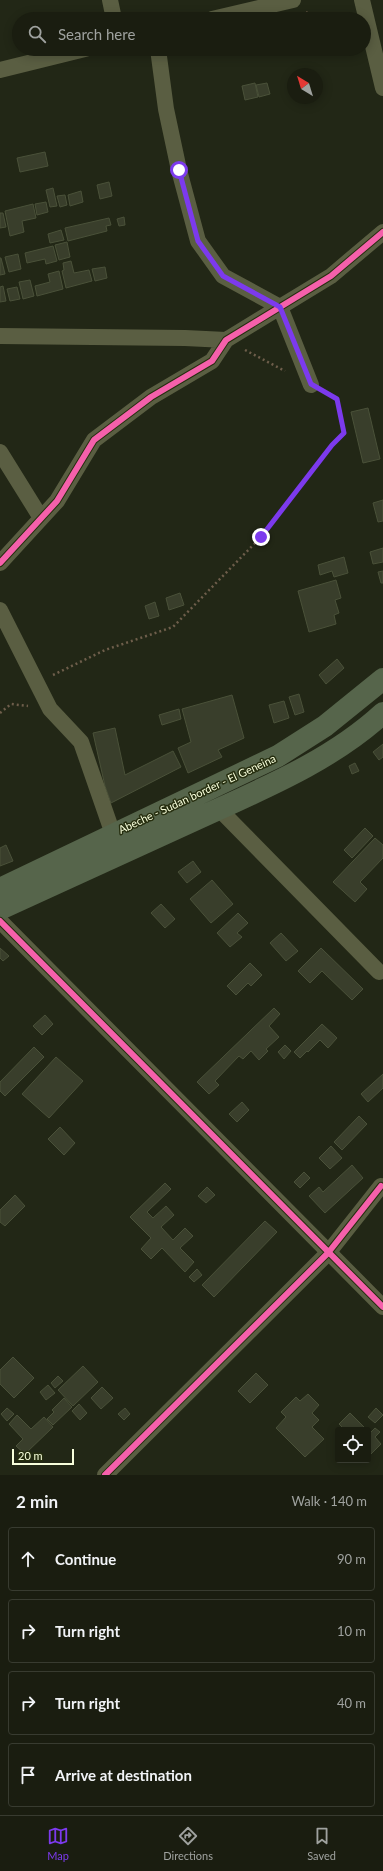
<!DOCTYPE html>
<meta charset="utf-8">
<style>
body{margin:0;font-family:Lato,sans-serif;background:#272a1e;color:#f1f3f6}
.controls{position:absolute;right:12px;bottom:12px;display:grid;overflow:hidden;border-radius:4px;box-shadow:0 2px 10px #0003}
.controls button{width:36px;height:36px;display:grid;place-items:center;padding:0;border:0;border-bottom:1px solid #383b30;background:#1a1d10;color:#f1f3f6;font:20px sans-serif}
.compass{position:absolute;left:287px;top:68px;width:36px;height:36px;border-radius:50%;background:#1a1d10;box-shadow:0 2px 10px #0003;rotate:322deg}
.scale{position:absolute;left:12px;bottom:10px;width:62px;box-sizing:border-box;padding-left:4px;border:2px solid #f8ffdc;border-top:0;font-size:11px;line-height:14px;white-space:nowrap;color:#f8ffdc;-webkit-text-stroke:3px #262e0f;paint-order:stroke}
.stop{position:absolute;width:12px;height:12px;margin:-9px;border:3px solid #7c3aed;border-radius:50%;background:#fff}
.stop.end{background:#7c3aed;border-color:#fff;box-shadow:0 1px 4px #0008}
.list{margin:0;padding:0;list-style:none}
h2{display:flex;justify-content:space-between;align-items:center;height:52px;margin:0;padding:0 16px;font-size:17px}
h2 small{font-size:13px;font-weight:400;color:#9fa29f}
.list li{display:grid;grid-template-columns:26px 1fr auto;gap:12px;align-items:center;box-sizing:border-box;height:64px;margin:0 8px 8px;padding:0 8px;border:1px solid #383b30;border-radius:4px}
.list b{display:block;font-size:15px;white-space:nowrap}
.list em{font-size:13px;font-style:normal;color:#9fa29f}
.icon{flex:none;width:22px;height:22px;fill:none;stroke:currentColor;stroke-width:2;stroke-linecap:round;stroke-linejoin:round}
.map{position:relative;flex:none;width:383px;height:1475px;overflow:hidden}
.search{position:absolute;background:#1a1d10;box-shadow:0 2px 10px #0003;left:12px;right:12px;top:12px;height:44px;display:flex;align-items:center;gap:10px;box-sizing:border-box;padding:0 14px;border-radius:22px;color:#9fa29f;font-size:15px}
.sheet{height:340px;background:#1a1d10}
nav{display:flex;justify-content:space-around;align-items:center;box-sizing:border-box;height:56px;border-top:1px solid #383b30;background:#1a1d10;font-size:11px;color:#9fa29f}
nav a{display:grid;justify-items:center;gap:2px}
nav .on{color:#7c3aed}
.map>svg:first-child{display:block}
.building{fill:#393e2b;stroke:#4a5139}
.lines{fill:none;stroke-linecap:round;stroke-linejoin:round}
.path{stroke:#6e5e4b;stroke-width:2.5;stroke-dasharray:2 3;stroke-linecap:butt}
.minor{stroke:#5a5e42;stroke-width:16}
.trunk{stroke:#56654b;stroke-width:22}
.cycleway-casing{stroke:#262e0f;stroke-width:8}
.cycleway{stroke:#f560ab;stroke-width:6}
.route{stroke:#7c3aed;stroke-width:5}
.labels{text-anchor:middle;stroke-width:3;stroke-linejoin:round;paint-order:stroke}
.street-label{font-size:11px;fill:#f8ffdc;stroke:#262e0f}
</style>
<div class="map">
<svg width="383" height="1475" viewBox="0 0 383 1475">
<rect width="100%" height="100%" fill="#222716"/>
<path class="building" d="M255 83 258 97 245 100 242 86Z
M267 83 270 94 259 97 256 85Z
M45 152 48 166 20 172 17 158Z
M109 182 112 196 100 199 97 185Z
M53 188 57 206 50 207 46 190Z
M81 191 83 202 70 206 68 195Z
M65 195 67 205 60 207 57 196Z
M46 202 48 212 37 215 35 204Z
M33 204 36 218 22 221 24 232 10 236 5 211Z
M0 213H3L6 227 0 228Z
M124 217 125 225 119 226 117 219Z
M109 218 111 225 106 226 107 231 68 241 65 228Z
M61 230 64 240 50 243 48 234Z
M67 242 70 257 59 260 55 245Z
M53 246 57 261 46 264 45 259 27 263 25 253Z
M18 254 21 269 9 272 5 257Z
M0 258H1L5 274 0 275Z
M71 261 74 273 89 270 92 281 66 288 62 271 64 270 63 263Z
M105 267 107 278 95 281 92 269Z
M59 271 63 289 37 296 35 286 50 282 48 274Z
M30 280 34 296 23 299 19 282Z
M3 286 6 301 0 302V287Z
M17 287 20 299 10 301 7 289Z
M368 408 380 459 363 463 351 412Z
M383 500V521L378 522 373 503Z
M383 548V562L373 564 370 552Z
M344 557 348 573 334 577 332 571 320 575 318 565Z
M383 571V583H381L378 572Z
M336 580 341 598 335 600 339 613 334 615 336 624 309 632 298 591Z
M180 593 184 605 169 610 166 598Z
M155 602 159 616 149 619 145 606Z
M337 659 344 668 326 684 319 675Z
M299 694 304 712 295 715 289 697Z
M232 695 244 738 218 750 222 757 188 773 178 748 191 742 182 709Z
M284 701 289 718 274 723 269 705Z
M179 709 181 719 162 725 159 715Z
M115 728 125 775 173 751 181 767 111 803 105 786 93 733Z
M383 744V757L379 760 373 752Z
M355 763 359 771 352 774 349 766Z
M365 828 373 836 352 858 344 850Z
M375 838 383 845V858L360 882 367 889 355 902 333 882Z
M6 845 13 861 0 866V848Z
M193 861 201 872 187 883 178 872Z
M212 880 233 904 211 923 190 899Z
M161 904 175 919 165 928 151 913Z
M238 913 248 923 237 933 242 937 230 947 217 933Z
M281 933 298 951 286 961 270 943Z
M0 948 9 956 3 961 0 958Z
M321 948 363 989 352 1000 322 971 310 983 298 971Z
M250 963 262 975 251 986 248 983 236 995 227 986Z
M274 1008 280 1014 269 1026 279 1037 266 1049 268 1051 259 1060 251 1051 243 1059 239 1056 215 1081 219 1085 209 1094 197 1082Z
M45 1015 53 1024 42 1035 33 1026Z
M322 1024 337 1038 328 1048 320 1040 308 1052 307 1051 300 1058 294 1052Z
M285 1045 291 1051 284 1059 278 1052Z
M34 1047 44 1057 5 1096 0 1091V1082Z
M56 1057 83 1081 49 1118 22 1094Z
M383 1074V1088L368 1102 361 1094Z
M242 1102 249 1110 237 1122 229 1114Z
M359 1116 367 1124 342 1150 334 1142Z
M60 1127 75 1143 64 1155 48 1139Z
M331 1146 342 1158 330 1169 319 1158Z
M352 1165 363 1178 325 1213 309 1196 319 1187 323 1192Z
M304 1172 310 1178 300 1188 294 1182Z
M165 1183 171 1189 147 1212 153 1218 166 1206 174 1215 161 1227 173 1240 185 1228 193 1236 180 1248 194 1262 185 1272 162 1248 151 1259 141 1249 151 1238 130 1217Z
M207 1187 215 1195 206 1203 198 1196Z
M15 1195 25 1206 5 1226 0 1222V1210Z
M265 1221 277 1232 214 1297 202 1285Z
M197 1269 202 1275 194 1282 189 1277Z
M13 1357 34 1378 14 1398 0 1384V1370Z
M83 1366 98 1382 73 1406 58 1390Z
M256 1373 268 1385 250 1403 238 1391Z
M58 1376 63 1381 55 1388 51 1383Z
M48 1385 55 1393 46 1400 40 1392Z
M102 1387 113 1398 101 1409 91 1398Z
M308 1394 319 1405 312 1413 319 1420 312 1427 324 1439 305 1457 276 1428 286 1417 281 1412 296 1397 300 1401Z
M64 1398 72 1407 53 1425 47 1419 54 1412 52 1410Z
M79 1404 87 1413 80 1420 72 1411Z
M7 1408 14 1414 7 1421 1 1414Z
M125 1408 130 1414 124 1420 118 1414Z
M376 1408 383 1415 375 1423 368 1417Z
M350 1413 367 1430H345L339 1424Z
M17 1415 31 1429 44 1417 53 1427 25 1454 16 1446 23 1439 9 1424Z
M375 1428 380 1432 375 1437 381 1444 370 1455 368 1453V1431L370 1433Z"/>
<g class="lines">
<path class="path" d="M306 12 315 19
M245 350 285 371
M53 675 105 650 173 627 261 537 332 445 344 433 337 399 327 394
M0 713 11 704 28 706"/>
<path class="minor" d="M110 0 114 19
M362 0 383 88
M212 19 293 0
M158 49 166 109 179 170 198 241 223 276 280 307 311 385
M0 70 85 49
M0 336 185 338 226 340
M0 452 41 518
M0 563 57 501 94 440 151 397 212 361 226 340 331 276 383 232
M0 610 50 709 81 742 113 834
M219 809 379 972
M0 921 383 1307
M105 1475 328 1253 381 1186"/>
<path class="trunk" d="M0 889 278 756 325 726 383 679
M0 909C66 879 133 848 199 818 262 789 331 761 383 713"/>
<defs>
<path id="cycleway" d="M0 563 57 501 94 440 151 397 212 361 226 340 331 276 383 232
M0 921 383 1307
M105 1475 328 1253 381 1186"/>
</defs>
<use href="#cycleway" class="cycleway-casing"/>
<use href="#cycleway" class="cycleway"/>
</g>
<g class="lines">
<path class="route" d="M179 170 198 241 223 276 280 307 311 384 337 399 344 433 332 445 261 537"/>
</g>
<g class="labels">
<g class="street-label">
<text transform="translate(197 794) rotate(-25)" y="4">Abeche - Sudan border - El Geneina</text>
</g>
</g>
</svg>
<div class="controls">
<button><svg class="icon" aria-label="locate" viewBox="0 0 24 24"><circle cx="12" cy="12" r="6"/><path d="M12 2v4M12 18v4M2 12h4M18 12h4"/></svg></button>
</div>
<svg class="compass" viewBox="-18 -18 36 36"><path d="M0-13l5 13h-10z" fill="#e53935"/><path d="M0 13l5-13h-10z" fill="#9fa29f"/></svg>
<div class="scale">20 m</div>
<div class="stop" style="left:179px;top:170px"></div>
<div class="stop end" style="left:261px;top:537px"></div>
<div class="search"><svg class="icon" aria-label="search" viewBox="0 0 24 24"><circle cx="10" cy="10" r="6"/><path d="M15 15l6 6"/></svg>Search here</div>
</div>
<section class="sheet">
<h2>2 min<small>Walk · 140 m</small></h2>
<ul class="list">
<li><svg class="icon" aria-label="ahead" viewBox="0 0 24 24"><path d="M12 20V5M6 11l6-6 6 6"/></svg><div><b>Continue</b></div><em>90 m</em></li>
<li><svg class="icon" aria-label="right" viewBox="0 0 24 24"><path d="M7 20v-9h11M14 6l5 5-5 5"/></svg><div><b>Turn right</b></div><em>10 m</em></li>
<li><svg class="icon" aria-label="right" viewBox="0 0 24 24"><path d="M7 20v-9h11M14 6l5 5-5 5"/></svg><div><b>Turn right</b></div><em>40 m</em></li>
<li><svg class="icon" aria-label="arrive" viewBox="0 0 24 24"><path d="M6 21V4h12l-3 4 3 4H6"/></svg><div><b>Arrive at destination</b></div></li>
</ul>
</section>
<nav>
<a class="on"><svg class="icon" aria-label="map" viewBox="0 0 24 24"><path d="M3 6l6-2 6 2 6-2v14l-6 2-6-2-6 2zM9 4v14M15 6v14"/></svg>Map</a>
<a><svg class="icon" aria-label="directions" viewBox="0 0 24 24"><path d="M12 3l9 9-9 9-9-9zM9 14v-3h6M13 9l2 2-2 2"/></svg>Directions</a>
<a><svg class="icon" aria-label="saved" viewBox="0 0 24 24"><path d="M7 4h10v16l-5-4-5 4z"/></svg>Saved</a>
</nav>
